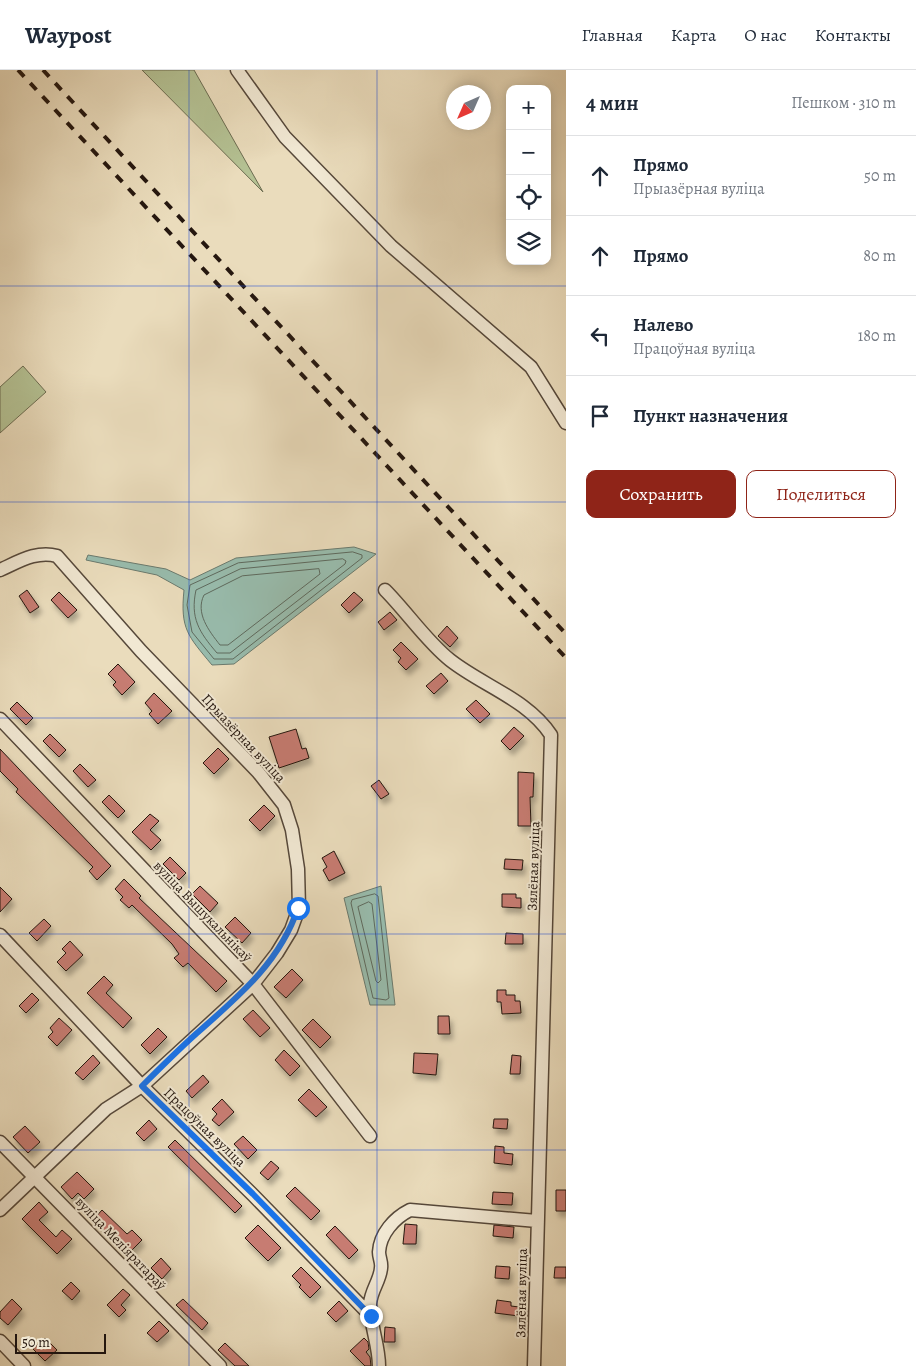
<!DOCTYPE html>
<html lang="ru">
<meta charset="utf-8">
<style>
body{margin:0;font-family:Alegreya,serif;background:#f6f6f7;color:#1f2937}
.controls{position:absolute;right:15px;top:15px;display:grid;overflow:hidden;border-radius:10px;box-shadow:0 2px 12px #0003}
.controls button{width:45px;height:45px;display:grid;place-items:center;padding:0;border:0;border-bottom:1px solid #e0e1e3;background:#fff;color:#1f2937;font:25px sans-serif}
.compass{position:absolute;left:446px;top:15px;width:45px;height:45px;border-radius:50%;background:#fff;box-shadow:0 2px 12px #0003;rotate:225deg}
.scale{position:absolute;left:15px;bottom:12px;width:91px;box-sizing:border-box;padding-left:5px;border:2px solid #25170f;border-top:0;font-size:14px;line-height:18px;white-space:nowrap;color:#25170f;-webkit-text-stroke:4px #f1e8d3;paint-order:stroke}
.stop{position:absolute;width:15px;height:15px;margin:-11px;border:4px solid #1a73e8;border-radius:50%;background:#fff}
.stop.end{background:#1a73e8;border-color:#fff;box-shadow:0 1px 5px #0008}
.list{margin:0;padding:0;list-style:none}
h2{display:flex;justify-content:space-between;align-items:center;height:65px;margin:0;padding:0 20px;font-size:21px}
h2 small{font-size:16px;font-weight:400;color:#747a83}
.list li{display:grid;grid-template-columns:32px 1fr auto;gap:15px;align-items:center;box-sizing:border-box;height:80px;padding:0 20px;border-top:1px solid #e0e1e3}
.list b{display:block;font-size:19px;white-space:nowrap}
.list p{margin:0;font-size:16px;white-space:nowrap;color:#747a83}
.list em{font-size:16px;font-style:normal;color:#747a83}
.actions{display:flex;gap:10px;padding:15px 20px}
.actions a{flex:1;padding:11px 0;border:1px solid #8f2418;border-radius:10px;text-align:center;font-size:18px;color:#8f2418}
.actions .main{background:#8f2418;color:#fff}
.icon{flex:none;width:28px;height:28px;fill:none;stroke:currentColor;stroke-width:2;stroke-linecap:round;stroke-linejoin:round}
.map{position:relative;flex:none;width:566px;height:1296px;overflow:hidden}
header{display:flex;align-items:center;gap:30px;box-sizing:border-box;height:70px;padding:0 25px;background:#fff;border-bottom:1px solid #e0e1e3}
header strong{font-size:24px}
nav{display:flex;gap:28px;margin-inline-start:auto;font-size:18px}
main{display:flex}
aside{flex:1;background:#fff}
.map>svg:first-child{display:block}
.green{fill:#b4c193;stroke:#6c6c51}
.water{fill:#98bcad;stroke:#6a7a6e}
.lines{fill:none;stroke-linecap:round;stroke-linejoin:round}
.shore{stroke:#5e6a5e;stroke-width:1}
.building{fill:#c77c72;stroke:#25170f;filter:url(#shadow)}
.minor-casing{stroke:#56483a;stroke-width:15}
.minor{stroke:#f1e8d3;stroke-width:12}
.rail{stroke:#25170f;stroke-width:4;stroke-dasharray:9 9;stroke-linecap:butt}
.route{stroke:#1a73e8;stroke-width:6}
.grid{fill:none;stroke:#1d4ed8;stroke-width:1;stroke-opacity:0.55}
.labels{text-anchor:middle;stroke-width:4;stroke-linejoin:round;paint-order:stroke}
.street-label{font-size:14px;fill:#25170f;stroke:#f1e8d3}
</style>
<header>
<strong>Waypost</strong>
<nav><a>Главная</a><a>Карта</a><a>О нас</a><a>Контакты</a></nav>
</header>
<main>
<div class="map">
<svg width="566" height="1296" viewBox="0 0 566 1296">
<defs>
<filter id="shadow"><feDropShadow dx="3" dy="5.5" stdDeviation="2.5" flood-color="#0004"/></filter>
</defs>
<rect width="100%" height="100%" fill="#eadcbc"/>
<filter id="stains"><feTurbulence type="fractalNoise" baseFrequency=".004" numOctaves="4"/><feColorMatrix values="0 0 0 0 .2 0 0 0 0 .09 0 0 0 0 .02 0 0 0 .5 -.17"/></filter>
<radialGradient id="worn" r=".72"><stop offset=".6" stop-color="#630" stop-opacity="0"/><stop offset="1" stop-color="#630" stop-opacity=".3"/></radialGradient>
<path class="green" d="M142 0H194L263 122Z
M23 296 46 322 0 363V317Z"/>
<path class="water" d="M354 477 376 484 234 594 212 595C188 566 180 559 184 520L157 505 86 490 88 485 166 499 190 510 236 488Z
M381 816 395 935H370L344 828Z"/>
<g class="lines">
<path class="shore" d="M353 482 362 485V488L233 589H214L192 562 187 535 190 515 238 493Z
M343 489 346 491 345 494 230 583H217C199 562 190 548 196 520L240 499Z
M319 499 320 504 228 575H220C209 561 195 543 204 525L242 506Z
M375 824 378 826 389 928 386 930 373 928 351 833 352 830Z
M369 832 372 834 381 910 378 913 376 911 358 837Z"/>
</g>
<path class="building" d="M27 520 39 537 30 543 19 526Z
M59 522 77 540 68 548 51 530Z
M354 522 363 530 349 543 341 535Z
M390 542 397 550 384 560 378 552Z
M447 556 458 568 450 577 438 566Z
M401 572 418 589 406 600 398 592 401 588 393 580Z
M118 594 135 612 122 625 113 615 116 612 108 604Z
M441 603 448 611 434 624 426 616Z
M154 623 172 641 158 654 149 644 152 641 145 633Z
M476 630 490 644 480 653 466 639Z
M17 632 33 648 26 655 10 639Z
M514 657 524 666 510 680 501 671Z
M296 659 302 679 306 678 309 688 279 698 269 667Z
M50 664 66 680 59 687 43 671Z
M218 678 229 689 214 704 203 693Z
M0 679 111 796 97 810 89 801 93 797 16 722 18 719 0 701Z
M80 694 96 710 88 717 73 701Z
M518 702 534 703 533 727H530L531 756H518Z
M379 710 389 724 381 729 371 716Z
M109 725 125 741 118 748 102 732Z
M264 735 275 746 260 761 249 750Z
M150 744 159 751 150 760 161 770 151 780 132 762Z
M334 781 345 803 329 811 323 800 327 797 322 788Z
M170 787 186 803 179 810 163 794Z
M505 789 523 790 522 800 504 799Z
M124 809 141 826 139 828 227 911 216 922 188 893 183 897 174 888 179 884 172 874 132 835 129 838 120 830 123 827 115 819Z
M200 816 218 833 210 842 192 824Z
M0 817 12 829 0 842Z
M502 824H516V828H521V838L502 837Z
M235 847 251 863 242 873 225 857Z
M44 849 51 856 37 871 29 863Z
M506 863 523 864V874H505Z
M70 871 83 885 66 901 57 892 66 883 62 879Z
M292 899 303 910 286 928 274 917Z
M104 906 113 915 106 923 132 948 123 958 87 923Z
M497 920H506V925H515V931H520L521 943 502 944 501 932H497Z
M32 923 39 930 26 943 19 936Z
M253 940 270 958 260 967 243 949Z
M438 946H449L450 964H438Z
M59 948 72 960 57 976 48 967 53 962 50 958Z
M313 949 331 967 320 978 302 960Z
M158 958 167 967 150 984 141 975Z
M284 980 300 996 290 1006 275 990Z
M414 983 438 984 436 1005 413 1003Z
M93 985 100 993 83 1010 75 1003Z
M512 985 521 986 520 1004H510Z
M203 1005 209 1012 192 1028 186 1021Z
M309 1019 327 1037 316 1047 298 1030Z
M222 1029 234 1042 219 1056 212 1050 217 1044 212 1039Z
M494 1049H508L507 1059 493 1058Z
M149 1050 157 1059 144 1071 136 1063Z
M25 1056 40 1072 28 1083 13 1067Z
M243 1066 257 1080 248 1089 234 1074Z
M175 1070 242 1136 235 1143 168 1077Z
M495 1076 504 1077V1083L513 1084 512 1095 494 1093Z
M271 1091 279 1098 268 1110 260 1103Z
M77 1102 94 1119 84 1129 78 1123 72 1129 61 1117Z
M295 1117 320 1141 311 1150 286 1126Z
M556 1120H566V1141H556Z
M493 1122 513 1123 512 1135 492 1134Z
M39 1132 48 1142 39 1150 56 1167 62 1160 72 1169 57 1184 22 1149Z
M102 1140 127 1164 132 1160 142 1170 128 1184 93 1150Z
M405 1154 417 1155 416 1174H403Z
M258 1155 281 1178 268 1191 245 1168Z
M494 1155 514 1157 513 1168 493 1166Z
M335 1156 358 1180 349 1189 326 1165Z
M161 1188 171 1199 162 1209 151 1198Z
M496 1196 510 1197 509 1209 495 1208Z
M301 1197 321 1217 310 1228 299 1217 301 1215 292 1206Z
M555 1197H566V1208H554Z
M71 1212 80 1221 72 1230 62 1221Z
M123 1219 130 1225 121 1235 126 1240 119 1247 107 1235Z
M12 1229 22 1239 8 1255 0 1248V1242Z
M183 1229 208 1253 202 1260 176 1235Z
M497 1230 511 1232V1236L527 1238V1247L495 1243Z
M339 1231 348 1241 336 1252 327 1243Z
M159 1251 169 1261 157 1272 147 1263Z
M385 1257 395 1258V1272H384Z
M45 1268 57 1280 45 1291 33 1279Z
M364 1268 368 1272 369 1279 366 1282 370 1287 371 1296H365L350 1281Z
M225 1273 249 1296H235L218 1280Z"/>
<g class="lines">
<defs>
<path id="minor" d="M237 0 285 67 391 176 531 297 566 353
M0 500C18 492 37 480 57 486L141 581 258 702 284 735 292 760 298 799 299 838 291 860 277 883 253 914 142 1016 106 1039 0 1140
M385 520C406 541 428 573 450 590 483 616 527 629 551 665L534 1296
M0 649 253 914 370 1066
M0 865 142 1016 253 1125 371 1246
M0 1072 220 1296
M0 1271 24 1296
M379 1296C379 1275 370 1255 370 1234 371 1220 380 1211 381 1198 382 1192 379 1188 379 1182 380 1164 394 1148 410 1140L537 1151"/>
</defs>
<use href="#minor" class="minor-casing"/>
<use href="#minor" class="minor"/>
<path class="rail" d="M18 0 566 588
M43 0 566 564"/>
</g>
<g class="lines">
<path class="route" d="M298 838C280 892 239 926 197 963 178 980 160 998 142 1016L253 1124 371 1246"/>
</g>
<path class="grid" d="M189 0V1296M377 0V1296M0 216H566M0 432H566M0 648H566M0 864H566M0 1080H566"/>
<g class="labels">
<g class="street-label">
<text transform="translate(244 668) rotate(47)" y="5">Прыазёрная вуліца</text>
<text transform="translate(533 796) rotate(-88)" y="5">Зялёная вуліца</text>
<text transform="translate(203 841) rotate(46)" y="5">вуліца Вышукальнікаў</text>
<text transform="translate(205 1057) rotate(44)" y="5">Працоўная вуліца</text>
<text transform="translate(121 1173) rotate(46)" y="5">вуліца Меліяратараў</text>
<text transform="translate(521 1223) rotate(-89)" y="5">Зялёная вуліца</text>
</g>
</g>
<rect width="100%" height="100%" filter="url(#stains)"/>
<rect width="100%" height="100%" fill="url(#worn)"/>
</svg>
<div class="controls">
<button>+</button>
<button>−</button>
<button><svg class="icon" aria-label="locate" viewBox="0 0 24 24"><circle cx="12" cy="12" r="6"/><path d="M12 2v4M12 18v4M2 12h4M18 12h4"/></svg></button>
<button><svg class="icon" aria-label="layers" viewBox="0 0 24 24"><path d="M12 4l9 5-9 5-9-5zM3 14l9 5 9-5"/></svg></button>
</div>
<svg class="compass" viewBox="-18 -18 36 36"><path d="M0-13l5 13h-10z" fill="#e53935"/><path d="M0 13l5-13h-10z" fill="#747a83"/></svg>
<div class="scale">50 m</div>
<div class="stop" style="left:298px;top:838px"></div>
<div class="stop end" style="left:371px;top:1246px"></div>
</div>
<aside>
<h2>4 мин<small>Пешком · 310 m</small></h2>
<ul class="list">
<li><svg class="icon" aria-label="ahead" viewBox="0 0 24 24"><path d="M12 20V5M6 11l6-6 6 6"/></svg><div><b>Прямо</b><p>Прыазёрная вуліца</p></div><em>50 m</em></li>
<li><svg class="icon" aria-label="ahead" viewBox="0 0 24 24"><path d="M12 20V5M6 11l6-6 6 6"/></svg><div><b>Прямо</b></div><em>80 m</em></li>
<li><svg class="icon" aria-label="left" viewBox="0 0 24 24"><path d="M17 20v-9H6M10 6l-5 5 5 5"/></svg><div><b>Налево</b><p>Працоўная вуліца</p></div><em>180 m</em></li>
<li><svg class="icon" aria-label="arrive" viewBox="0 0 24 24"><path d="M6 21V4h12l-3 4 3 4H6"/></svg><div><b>Пункт назначения</b></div></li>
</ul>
<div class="actions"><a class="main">Сохранить</a><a>Поделиться</a></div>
</aside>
</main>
